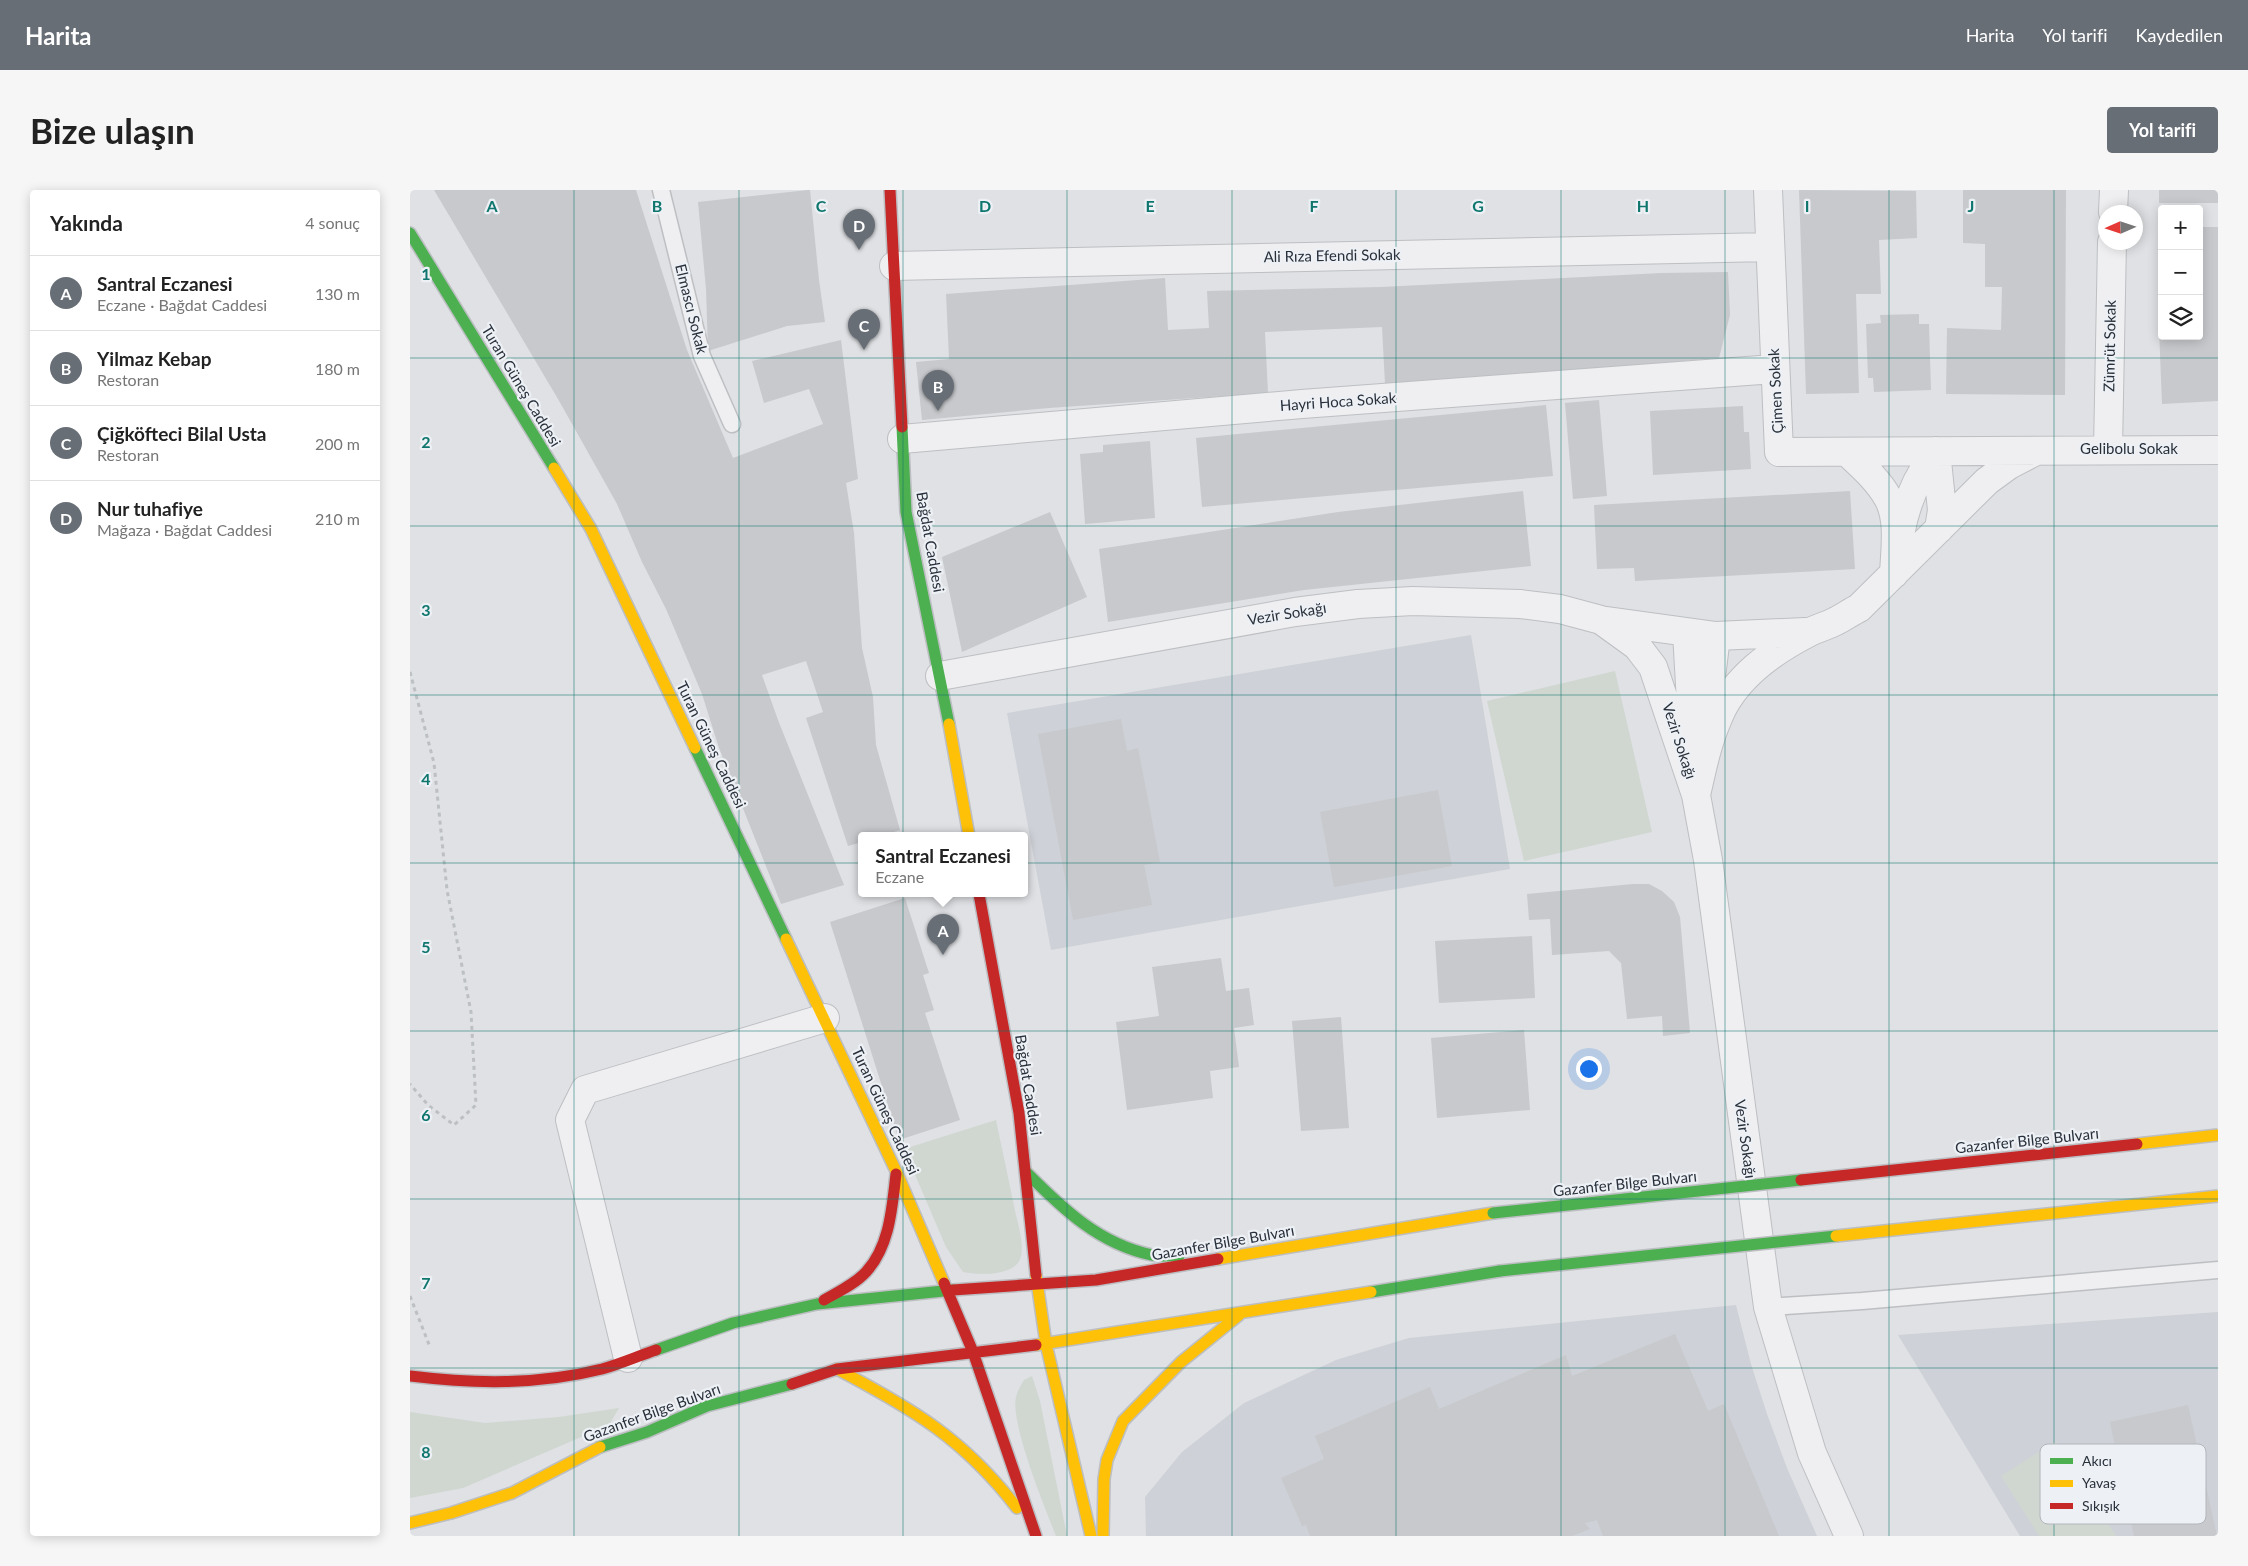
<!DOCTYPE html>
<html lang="tr">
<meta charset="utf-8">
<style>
body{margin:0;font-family:Lato,sans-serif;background:#f6f6f6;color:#222}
.controls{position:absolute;right:15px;top:15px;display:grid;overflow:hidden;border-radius:5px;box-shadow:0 2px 12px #0003}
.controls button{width:45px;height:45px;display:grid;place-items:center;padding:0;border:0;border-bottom:1px solid #e0e0e0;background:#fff;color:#222;font:25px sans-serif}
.compass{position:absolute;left:1688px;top:15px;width:45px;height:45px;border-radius:50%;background:#fff;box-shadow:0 2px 12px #0003;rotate:267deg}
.you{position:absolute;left:1178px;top:878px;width:18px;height:18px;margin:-12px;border:4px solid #fff;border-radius:50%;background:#1a73e8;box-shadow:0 0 0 8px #1a73e833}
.badge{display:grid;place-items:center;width:32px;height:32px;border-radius:50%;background:#686e76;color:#fff;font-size:16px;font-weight:700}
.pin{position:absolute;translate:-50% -41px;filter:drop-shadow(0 1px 2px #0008)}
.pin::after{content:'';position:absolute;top:26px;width:18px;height:15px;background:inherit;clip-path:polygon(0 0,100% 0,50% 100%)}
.popup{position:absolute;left:448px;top:642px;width:170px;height:65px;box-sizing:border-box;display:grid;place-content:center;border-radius:5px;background:#fff;filter:drop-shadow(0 1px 4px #0005);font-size:16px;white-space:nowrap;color:#767676}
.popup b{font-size:19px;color:#222}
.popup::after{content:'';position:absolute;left:50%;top:100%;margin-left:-10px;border:10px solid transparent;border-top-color:#fff}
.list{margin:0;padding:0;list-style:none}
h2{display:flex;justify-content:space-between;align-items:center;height:65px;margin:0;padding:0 20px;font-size:21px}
h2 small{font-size:16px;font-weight:400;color:#767676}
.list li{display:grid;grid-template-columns:32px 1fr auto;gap:15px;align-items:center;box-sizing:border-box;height:75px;padding:0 20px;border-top:1px solid #e0e0e0}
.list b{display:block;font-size:19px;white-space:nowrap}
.list p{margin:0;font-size:16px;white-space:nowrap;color:#767676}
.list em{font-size:16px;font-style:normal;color:#767676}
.icon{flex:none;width:28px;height:28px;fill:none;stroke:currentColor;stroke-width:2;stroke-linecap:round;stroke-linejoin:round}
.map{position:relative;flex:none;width:1808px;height:1346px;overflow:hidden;border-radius:5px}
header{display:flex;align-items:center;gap:30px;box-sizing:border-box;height:70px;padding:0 25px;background:#686e76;color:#fff}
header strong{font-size:24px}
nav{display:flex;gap:28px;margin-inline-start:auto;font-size:18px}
.intro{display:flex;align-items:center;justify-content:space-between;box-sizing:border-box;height:120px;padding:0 30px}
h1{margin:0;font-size:35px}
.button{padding:12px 22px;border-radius:5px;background:#686e76;color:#fff;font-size:18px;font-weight:700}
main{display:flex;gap:30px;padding:0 30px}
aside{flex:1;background:#fff;border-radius:5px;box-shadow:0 2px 12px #0003}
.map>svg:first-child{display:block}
.built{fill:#ced1d7}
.green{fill:#d0d7d0}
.building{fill:#c7c9cc}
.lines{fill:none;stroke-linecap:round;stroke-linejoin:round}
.lane-casing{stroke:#bdbfc2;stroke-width:19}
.street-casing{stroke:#bdbfc2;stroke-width:30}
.fast-casing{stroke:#bcbec2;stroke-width:14}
.slow-casing{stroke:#bcbec2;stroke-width:14}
.jam-casing{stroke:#bcbec2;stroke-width:14}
.path{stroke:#bdc0c3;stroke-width:3;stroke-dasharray:4 4;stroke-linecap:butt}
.lane{stroke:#efeff1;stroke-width:16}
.street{stroke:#efeff1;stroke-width:28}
.fast{stroke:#4caf50;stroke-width:11}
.slow{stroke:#ffc107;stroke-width:11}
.jam{stroke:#c62828;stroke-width:11}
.fast-bridge-casing{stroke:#bcbec2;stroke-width:14;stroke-linecap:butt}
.slow-bridge-casing{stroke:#bcbec2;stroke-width:14;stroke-linecap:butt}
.jam-bridge-casing{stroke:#bcbec2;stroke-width:14;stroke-linecap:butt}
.fast-bridge{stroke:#4caf50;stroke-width:11}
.slow-bridge{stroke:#ffc107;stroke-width:11}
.jam-bridge{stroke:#c62828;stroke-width:11}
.grid{fill:none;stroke:#0f766e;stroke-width:1;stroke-opacity:0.55}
.labels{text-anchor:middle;stroke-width:4.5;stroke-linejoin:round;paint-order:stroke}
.street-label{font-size:15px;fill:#28303b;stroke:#edf0f4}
.key{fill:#edf0f4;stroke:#b2b6bc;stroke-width:1}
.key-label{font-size:14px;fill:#28303b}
.grid-label{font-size:16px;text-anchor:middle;font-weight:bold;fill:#0f766e;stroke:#edf0f4;stroke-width:4.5;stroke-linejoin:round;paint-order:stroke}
</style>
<header>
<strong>Harita</strong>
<nav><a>Harita</a><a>Yol tarifi</a><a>Kaydedilen</a></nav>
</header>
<div class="intro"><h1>Bize ulaşın</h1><a class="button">Yol tarifi</a></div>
<main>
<aside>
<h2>Yakında<small>4 sonuç</small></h2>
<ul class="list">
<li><span class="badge">A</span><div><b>Santral Eczanesi</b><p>Eczane · Bağdat Caddesi</p></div><em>130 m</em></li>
<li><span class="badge">B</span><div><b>Yilmaz Kebap</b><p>Restoran</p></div><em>180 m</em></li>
<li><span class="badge">C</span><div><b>Çiğköfteci Bilal Usta</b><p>Restoran</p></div><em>200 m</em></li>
<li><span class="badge">D</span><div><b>Nur tuhafiye</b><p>Mağaza · Bağdat Caddesi</p></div><em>210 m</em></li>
</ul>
</aside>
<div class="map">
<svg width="1808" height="1346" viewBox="0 0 1808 1346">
<rect width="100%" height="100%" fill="#dfe1e4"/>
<path class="built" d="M1061 445 1100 679 641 760 597 523Z
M1326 1115 1341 1174 1357 1224 1377 1278 1407 1346H736L735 1307 772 1262 834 1213 926 1170 999 1148Z
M1808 1122V1346H1610L1488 1145Z"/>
<path class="green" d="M1205 481 1242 642 1114 671 1077 511Z
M586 930C592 960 599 990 605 1021 608 1034 614 1053 611 1066 607 1087 568 1085 553 1082L536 1057 494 959Z
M622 1186 630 1211 657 1346H646C635 1318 600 1233 606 1207 607 1202 611 1195 614 1190Z
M209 1218 199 1235 53 1298 0 1308V1222L75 1233 149 1227Z
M1646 1251 1706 1346H1629L1591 1286Z"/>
<path class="building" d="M24 0H226L277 160 323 268 413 234 399 199 354 213 342 171 431 150 448 289 436 293 444 343 452 458 463 507 466 555 490 640 470 646H452V652L438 656 396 528 413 522 396 471 352 485 368 530 434 695 371 714 309 558 292 504 256 419 232 372 207 314 148 209Z
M398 0H400L409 90 415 132 377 136 298 161 296 99 288 12Z
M1389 0 1506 1 1507 48 1469 50 1471 104H1446L1449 203 1396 204Z
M1553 0H1656L1655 205 1536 204 1537 138 1591 140 1592 97H1575V54L1553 53Z
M1749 0H1808V13H1749Z
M1789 37H1808V211L1752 214 1749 138 1750 79H1752V146H1789Z
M1318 82 1320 125 1309 168 1145 182 975 194 972 137 855 142 858 203 639 218 512 230 506 172 539 169 536 104 755 88 758 140 799 138 797 101 971 97 1252 83Z
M1509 124V134H1519L1521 200 1464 202 1463 188H1458L1456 134 1471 133 1470 125Z
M1189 210 1197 306 1163 309 1155 213Z
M1136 215 1143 286 792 317 786 248Z
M1333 216 1334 242H1339L1341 279 1243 285 1240 221Z
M740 251 745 328 675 334 670 264 693 262V255Z
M1113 301 1121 376 894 400 698 432 689 359 928 322Z
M1440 301 1445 379 1225 391 1224 378 1187 379 1184 315Z
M640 322 677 407 552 462 532 367Z
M711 529 717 561 728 558 750 672 734 675 742 715 663 730 628 544Z
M1028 600 1042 676 924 697 910 622Z
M1223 694H1239L1252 701 1264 712 1270 727 1280 843 1253 846 1252 826 1217 829 1211 773 1199 761 1142 765 1140 729 1119 730 1117 704Z
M495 708 519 783 513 785 524 820 515 823 550 930 489 950 420 732Z
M1122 746 1125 808 1029 813 1025 751Z
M811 768 816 801 839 798 844 835 824 838 829 877 800 881 803 908 717 920 706 832 749 826 742 777Z
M931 827 939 938 891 941 882 831Z
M1114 840 1120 920 1027 928 1021 848Z
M1265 1144 1298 1221 1314 1214 1369 1346H1193L1187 1330 1175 1333 1180 1339 1162 1346H900L896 1335 892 1336 871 1288 914 1269 905 1246 1020 1197 1029 1219 1156 1165 1162 1186Z
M1778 1215 1807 1346H1724L1700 1232Z"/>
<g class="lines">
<defs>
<path id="lane" d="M251 0 292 166 322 234
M1358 1117 1452 1111 1808 1080"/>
<path id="street" d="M1358 0 1369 262 1808 260
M1703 22 1704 0
M484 76 1360 57
M492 249 892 214 1364 179
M1698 259 1702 52
M1526 261 1532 320 1529 339
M1437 262C1452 276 1468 290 1478 308 1490 329 1485 360 1484 384
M1490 345C1495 314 1507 287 1526 261
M1197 431 1306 446 1395 442
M1277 443 1284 564
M530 486 885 422 948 414 1003 411 1110 414 1150 419 1191 430 1227 456 1243 477 1286 605 1298 670 1358 1117 1402 1263 1439 1346
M1295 537 1306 446
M1286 605C1292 579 1297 553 1308 528 1324 488 1361 462 1398 443 1407 438 1417 436 1426 431 1434 427 1441 422 1449 418L1577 291 1599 275 1626 261
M218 1168 160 930 175 900 415 828"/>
<path id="fast" d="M0 43 144 278
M492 237 496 322 539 534
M285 558 376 749
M616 982C653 1019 689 1054 742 1065 751 1067 760 1065 769 1066
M961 1102 1090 1081
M246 1160 323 1133 407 1114 543 1100
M190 1257 237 1242 297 1216 382 1194"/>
<path id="slow" d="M144 278 181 339 285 558
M539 534 559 646
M376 749 486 981 534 1093
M808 1069 1083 1023
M626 1085 636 1154 681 1346
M626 1155 961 1102
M427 1179C503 1219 554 1249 607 1318
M0 1333 41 1323 102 1303 190 1257
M693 1346 694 1289 697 1270 713 1231 771 1172 829 1125"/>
<path id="jam" d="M480 0 492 237
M569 704 609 923 626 1085
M534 1093 563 1162 626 1346
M543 1100 686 1090 808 1069
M414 1110C428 1102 445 1094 456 1082 480 1056 482 1017 486 984
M0 1186C65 1194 128 1195 192 1179 210 1174 228 1166 246 1160
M382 1194 427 1179 626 1155"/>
</defs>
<use href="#lane" class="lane-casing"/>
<use href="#street" class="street-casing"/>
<use href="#fast" class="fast-casing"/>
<use href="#slow" class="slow-casing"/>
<use href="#jam" class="jam-casing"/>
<path class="path" d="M0 482 24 573 37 700 61 822 66 915 44 935 18 915 0 894
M0 1106 20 1157"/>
<use href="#lane" class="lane"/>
<use href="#street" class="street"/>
<use href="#fast" class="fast"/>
<use href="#slow" class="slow"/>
<use href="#jam" class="jam"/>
<defs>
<path id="fast-bridge" d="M1083 1023 1391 990
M1090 1081 1426 1046"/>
<path id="slow-bridge" d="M1727 954 1808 945
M1426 1046 1808 1006"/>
<path id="jam-bridge" d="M1391 990 1727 954"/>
</defs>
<use href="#fast-bridge" class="fast-bridge-casing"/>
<use href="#slow-bridge" class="slow-bridge-casing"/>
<use href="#jam-bridge" class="jam-bridge-casing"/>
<use href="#fast-bridge" class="fast-bridge"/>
<use href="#slow-bridge" class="slow-bridge"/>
<use href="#jam-bridge" class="jam-bridge"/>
</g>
<path class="grid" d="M164 0V1346M329 0V1346M493 0V1346M657 0V1346M822 0V1346M986 0V1346M1151 0V1346M1315 0V1346M1479 0V1346M1644 0V1346M0 168H1808M0 336H1808M0 505H1808M0 673H1808M0 841H1808M0 1009H1808M0 1178H1808"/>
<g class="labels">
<g class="street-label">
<text transform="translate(922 66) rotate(-1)" y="5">Ali Rıza Efendi Sokak</text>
<text transform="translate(281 119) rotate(76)" y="5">Elmascı Sokak</text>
<text transform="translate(1700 156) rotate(-89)" y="5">Zümrüt Sokak</text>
<text transform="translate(111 196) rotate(59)" y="5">Turan Güneş Caddesi</text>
<text transform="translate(1366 201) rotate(-93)" y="5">Çimen Sokak</text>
<text transform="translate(928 212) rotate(-4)" y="5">Hayri Hoca Sokak</text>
<text x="1719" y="264">Gelibolu Sokak</text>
<text transform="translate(520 352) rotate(80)" y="5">Bağdat Caddesi</text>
<text transform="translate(877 424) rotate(-9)" y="5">Vezir Sokağı</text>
<text transform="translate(1269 551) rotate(72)" y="5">Vezir Sokağı</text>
<text transform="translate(301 555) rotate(64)" y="5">Turan Güneş Caddesi</text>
<text transform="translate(618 895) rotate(81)" y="5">Bağdat Caddesi</text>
<text transform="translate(475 921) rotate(65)" y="5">Turan Güneş Caddesi</text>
<text transform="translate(1335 949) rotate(82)" y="5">Vezir Sokağı</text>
<text transform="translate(1617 951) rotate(-6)" y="5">Gazanfer Bilge Bulvarı</text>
<text transform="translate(1215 994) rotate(-6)" y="5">Gazanfer Bilge Bulvarı</text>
<text transform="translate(813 1053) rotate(-10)" y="5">Gazanfer Bilge Bulvarı</text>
<text transform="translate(242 1223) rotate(-20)" y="5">Gazanfer Bilge Bulvarı</text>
</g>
</g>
<rect x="1630" y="1254" width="166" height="80" rx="8" class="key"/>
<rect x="1640" y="1268" width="23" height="6" fill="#4caf50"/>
<rect x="1640" y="1290" width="23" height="7" fill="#ffc107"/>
<rect x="1640" y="1313" width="23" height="6" fill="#c62828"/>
<g class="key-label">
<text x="1672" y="1276">Akıcı</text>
<text x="1672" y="1298">Yavaş</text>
<text x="1672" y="1321">Sıkışık</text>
</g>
<g class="grid-label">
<text x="82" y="22">A</text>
<text x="247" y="22">B</text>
<text x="411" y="22">C</text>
<text x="575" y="22">D</text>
<text x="740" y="22">E</text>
<text x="904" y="22">F</text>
<text x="1068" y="22">G</text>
<text x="1233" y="22">H</text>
<text x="1397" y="22">I</text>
<text x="1561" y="22">J</text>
<text x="16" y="90">1</text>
<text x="16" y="258">2</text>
<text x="16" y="426">3</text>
<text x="16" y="595">4</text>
<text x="16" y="763">5</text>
<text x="16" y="931">6</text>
<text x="16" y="1099">7</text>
<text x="16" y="1268">8</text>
</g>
</svg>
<div class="controls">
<button>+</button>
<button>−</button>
<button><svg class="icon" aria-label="layers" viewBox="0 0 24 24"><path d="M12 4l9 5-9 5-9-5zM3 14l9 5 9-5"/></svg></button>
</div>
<svg class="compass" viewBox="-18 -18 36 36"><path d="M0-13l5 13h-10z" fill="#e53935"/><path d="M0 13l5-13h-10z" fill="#767676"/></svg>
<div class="you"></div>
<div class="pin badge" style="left:533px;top:765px">A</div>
<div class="popup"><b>Santral Eczanesi</b>Eczane</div>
<div class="pin badge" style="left:528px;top:221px">B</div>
<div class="pin badge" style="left:454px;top:160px">C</div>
<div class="pin badge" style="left:449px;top:60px">D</div>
</div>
</main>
